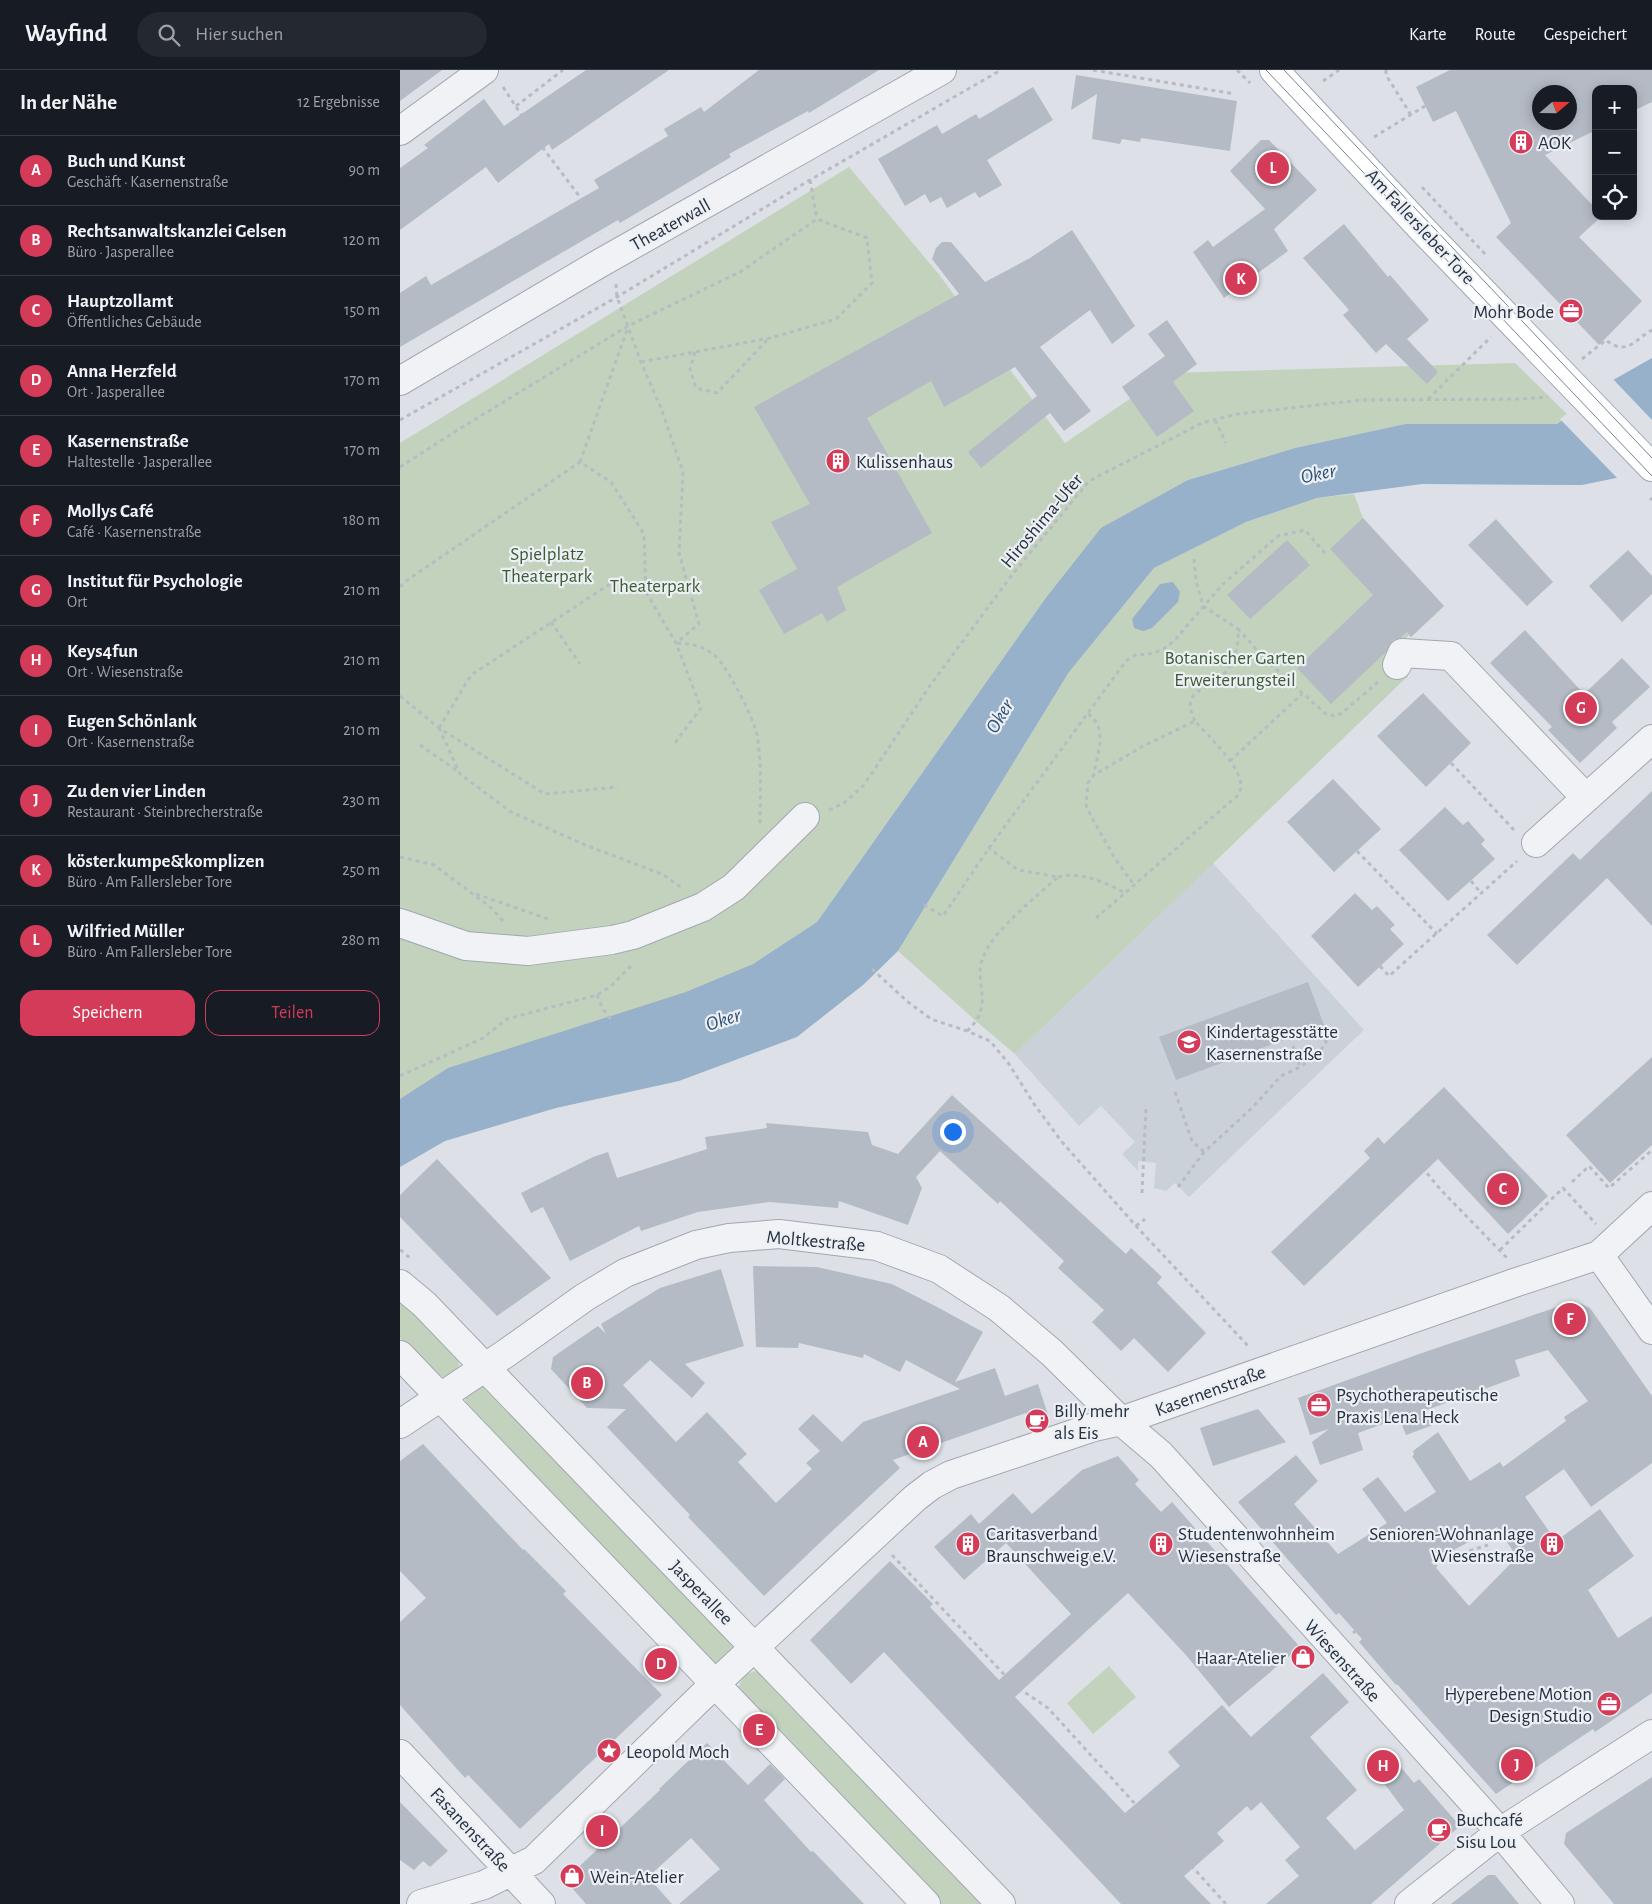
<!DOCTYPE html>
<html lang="de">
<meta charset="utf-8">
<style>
body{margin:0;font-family:"Alegreya Sans",sans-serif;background:#242831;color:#f1f3f6}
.controls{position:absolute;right:15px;top:15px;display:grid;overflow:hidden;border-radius:10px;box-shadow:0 2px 12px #0003}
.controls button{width:45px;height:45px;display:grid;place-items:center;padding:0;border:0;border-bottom:1px solid #363941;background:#171b24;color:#f1f3f6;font:25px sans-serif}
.compass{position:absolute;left:1132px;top:15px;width:45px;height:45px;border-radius:50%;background:#171b24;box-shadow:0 2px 12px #0003;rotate:70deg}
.you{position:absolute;left:552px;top:1061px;width:18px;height:18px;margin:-12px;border:4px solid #fff;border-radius:50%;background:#1a73e8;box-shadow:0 0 0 8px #1a73e833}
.badge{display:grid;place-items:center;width:32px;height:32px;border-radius:50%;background:#d33b58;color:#fff;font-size:16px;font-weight:700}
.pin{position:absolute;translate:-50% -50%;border:2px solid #fff;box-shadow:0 1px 5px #0006}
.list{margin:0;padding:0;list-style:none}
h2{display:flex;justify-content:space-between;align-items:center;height:65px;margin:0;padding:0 20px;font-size:21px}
h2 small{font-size:16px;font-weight:400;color:#9ea1a6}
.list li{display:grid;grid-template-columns:32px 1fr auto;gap:15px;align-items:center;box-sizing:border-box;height:70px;padding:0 20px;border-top:1px solid #363941}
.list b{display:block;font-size:19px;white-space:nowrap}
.list p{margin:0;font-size:16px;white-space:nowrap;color:#9ea1a6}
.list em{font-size:16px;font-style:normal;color:#9ea1a6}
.actions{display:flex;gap:10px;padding:15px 20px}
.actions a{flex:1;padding:11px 0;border:1px solid #d33b58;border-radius:15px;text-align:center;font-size:18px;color:#d33b58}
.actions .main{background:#d33b58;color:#fff}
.icon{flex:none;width:28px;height:28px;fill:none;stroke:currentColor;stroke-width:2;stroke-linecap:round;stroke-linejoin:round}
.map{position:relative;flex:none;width:1252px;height:1834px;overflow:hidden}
header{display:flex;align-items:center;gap:30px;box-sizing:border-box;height:70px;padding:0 25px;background:#171b24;border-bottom:1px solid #363941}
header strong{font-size:24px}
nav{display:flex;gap:28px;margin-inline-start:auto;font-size:18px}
.search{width:350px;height:45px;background:#242831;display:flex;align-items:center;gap:12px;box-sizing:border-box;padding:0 18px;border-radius:28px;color:#9ea1a6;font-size:19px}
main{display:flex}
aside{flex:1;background:#171b24}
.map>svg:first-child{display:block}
.built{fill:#cbd1d9}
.green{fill:#c3d2bd}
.water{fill:#96b1c9}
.pier{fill:#dde1e7}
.building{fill:#b4bbc4;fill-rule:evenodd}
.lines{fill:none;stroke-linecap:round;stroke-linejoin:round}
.minor-casing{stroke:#a2a8b1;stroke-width:30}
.major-casing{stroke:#9ca6b4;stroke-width:30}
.path{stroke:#b7bcc2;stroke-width:3;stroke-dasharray:4 4;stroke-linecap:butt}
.minor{stroke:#f0f2f6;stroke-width:28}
.major{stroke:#fff;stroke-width:28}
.tram{stroke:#768192;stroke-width:1}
.labels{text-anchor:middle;stroke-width:4.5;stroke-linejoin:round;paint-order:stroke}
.poi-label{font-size:19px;fill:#26303e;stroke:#ecf0f5;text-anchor:start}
.street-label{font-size:19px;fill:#26303e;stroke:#ecf0f5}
.park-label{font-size:19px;fill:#3c5b32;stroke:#ecf0f5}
.water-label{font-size:20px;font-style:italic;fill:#2e5074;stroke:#ecf0f5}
</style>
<header>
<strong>Wayfind</strong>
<div class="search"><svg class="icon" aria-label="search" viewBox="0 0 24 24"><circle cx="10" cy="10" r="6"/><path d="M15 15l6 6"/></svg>Hier suchen</div>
<nav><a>Karte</a><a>Route</a><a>Gespeichert</a></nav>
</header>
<main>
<aside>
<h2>In der Nähe<small>12 Ergebnisse</small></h2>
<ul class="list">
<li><span class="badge">A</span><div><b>Buch und Kunst</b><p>Geschäft · Kasernenstraße</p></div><em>90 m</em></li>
<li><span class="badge">B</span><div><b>Rechtsanwaltskanzlei Gelsen</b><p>Büro · Jasperallee</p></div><em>120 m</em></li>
<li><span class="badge">C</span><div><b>Hauptzollamt</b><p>Öffentliches Gebäude</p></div><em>150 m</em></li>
<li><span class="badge">D</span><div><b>Anna Herzfeld</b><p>Ort · Jasperallee</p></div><em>170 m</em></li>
<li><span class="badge">E</span><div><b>Kasernenstraße</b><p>Haltestelle · Jasperallee</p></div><em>170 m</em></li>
<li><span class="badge">F</span><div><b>Mollys Café</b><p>Café · Kasernenstraße</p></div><em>180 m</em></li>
<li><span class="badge">G</span><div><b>Institut für Psychologie</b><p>Ort</p></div><em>210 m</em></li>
<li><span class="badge">H</span><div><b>Keys4fun</b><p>Ort · Wiesenstraße</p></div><em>210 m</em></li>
<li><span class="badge">I</span><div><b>Eugen Schönlank</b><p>Ort · Kasernenstraße</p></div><em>210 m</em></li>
<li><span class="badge">J</span><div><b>Zu den vier Linden</b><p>Restaurant · Steinbrecherstraße</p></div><em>230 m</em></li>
<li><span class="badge">K</span><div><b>köster.kumpe&amp;komplizen</b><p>Büro · Am Fallersleber Tore</p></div><em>250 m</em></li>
<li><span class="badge">L</span><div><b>Wilfried Müller</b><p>Büro · Am Fallersleber Tore</p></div><em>280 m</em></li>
</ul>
<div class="actions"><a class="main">Speichern</a><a>Teilen</a></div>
</aside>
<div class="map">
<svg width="1252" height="1834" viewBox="0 0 1252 1834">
<rect width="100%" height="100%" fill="#dde1e7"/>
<path class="built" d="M813 793 964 960 789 1127 775 1113 766 1121 754 1118 756 1093 738 1091V1101L722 1084 735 1072 701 1036 679 1056 615 984Z"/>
<path class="green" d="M449 97 537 202 665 373 768 303 1115 293 1169 346 1157 354H1005L895 378 788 410 645 529 417 852 353 894 286 923 0 1030V373Z
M954 424 963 448 1044 536 1011 567 1009 565 1001 573 997 595 1008 606 615 984 577 952 498 881 669 602 754 498 846 452 917 428Z
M0 1229 56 1285C59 1291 61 1298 55 1303 37 1319 11 1280 0 1268Z
M78 1315 89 1318 331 1572 333 1581 320 1594 310 1593 66 1335 65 1327Z
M709 1596 736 1627 693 1664 667 1633Z
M355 1601 361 1603 584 1834H540L343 1628 339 1616 344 1605Z"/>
<path class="water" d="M1252 288V386L1221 407 1182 415 1022 414 917 428 846 452 754 498 669 602 498 881 463 915 397 967 279 1011 156 1038 45 1071 0 1097V1029L48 998 286 922 353 894 417 852 645 529 701 458 788 410 895 378 1005 354H1157L1169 346 1206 314Z
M773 512 780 522 778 532 752 558 743 561 734 558 732 549 760 514Z"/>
<path class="pier" d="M1212 308 1252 350V389L1219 410 1160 349Z"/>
<path class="building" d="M0 0H42L0 31Z
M186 0H269L152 80 149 74 98 113 86 97 0 160V98L28 78 24 75 84 29 104 56Z
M359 0H479L409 43 408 41 329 84 331 87 220 153 218 150 0 277V223L26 206 31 215 199 118 194 110 268 66 264 59 301 37 304 42Z
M1050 0H1252V32L1233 41V19H1196V60L1145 85 1196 139V146H1202L1179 167 1242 231 1199 275 1096 167 1111 153 1056 41 1033 52 1016 17ZM1140 22H1170V52H1140Z
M676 5 837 31 830 81 741 68 740 72 722 69 720 74 692 69 697 24 671 40Z
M633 17 653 50 587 90 602 115 579 128 575 122 547 138 541 127 530 133 525 124 505 136 478 89 537 55 542 64 576 44 579 49Z
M861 70H869L917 120 874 159 888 181 824 228 793 182 808 170 813 177 865 139 830 101Z
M944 154 988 207 990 205 1029 250 1007 269 1038 302 1027 314 986 274 976 283 943 245 949 240 903 188Z
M672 160 735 256 712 274 690 240 640 277 691 341 664 361 650 343 581 398 568 382 637 326 615 297 544 337 531 311 467 348 532 463 437 517 446 540 427 552 422 543 384 564 359 520 397 499 371 452 410 434 354 337 559 224 532 189 536 178 542 172H551L585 212 630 188Z
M767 250 797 294 773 312 794 341 757 367 722 317 765 286 748 264Z
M963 448 1044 536 1011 567 1007 562 1000 568 993 570 986 582 931 634 897 598 973 525 930 479Z
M1096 449 1153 512 1127 536 1068 475Z
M887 470 910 495 850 549 827 525Z
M1228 480 1252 506V524L1222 552 1189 516Z
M1125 560 1184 624 1222 588 1250 617 1212 652 1217 658 1180 693 1148 660 1152 657 1090 593Z
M1023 623 1071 673 1026 717 977 666Z
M933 709 981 759 934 802 887 752Z
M1252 721V856L1207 808 1117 895 1087 865 1173 783 1180 790Z
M1045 737 1063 755 1068 751 1085 770 1081 774 1095 789 1048 831 999 780Z
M955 823 972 840 977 836 995 855 990 859 1004 874 958 917 911 866Z
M908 912 924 955 776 1010 759 967Z
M1252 987V1075L1210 1113 1166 1065Z
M1044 1017 1148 1126 1108 1164 1038 1089 904 1216 871 1182 970 1088 964 1081 978 1067 984 1074Z
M552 1025 726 1184 731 1178 762 1207 757 1213 806 1263 768 1302 734 1268 721 1281 692 1252 704 1240 658 1198 664 1191 600 1131 598 1134 540 1081 516 1107 522 1118 508 1155 439 1131 438 1138 370 1132 298 1142 241 1161 239 1156 170 1191 143 1137 131 1143 121 1123 193 1087 208 1082 217 1108 307 1079 305 1067 367 1058 366 1053 468 1062 472 1075 498 1084Z
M37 1089 151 1208 97 1246 0 1147V1125Z
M353 1196 417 1197 492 1214 539 1238 583 1262 555 1312 595 1298 605 1326 638 1314 649 1348 630 1354 626 1343 493 1390 500 1398 428 1465 364 1526 288 1447 290 1445 207 1357 226 1339 187 1338 151 1299 153 1287 198 1256 206 1264 201 1254 260 1218 321 1199 344 1276 285 1294 305 1313 292 1328 250 1290 223 1315 276 1372 307 1342 347 1384 338 1392 376 1433 412 1399 406 1393 420 1381 398 1359 413 1344 442 1372 463 1352 560 1319 506 1290 500 1302 464 1284 463 1288 399 1273 398 1278 356 1277Z
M1175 1231 1190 1238 1252 1326V1393L1191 1437 1164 1399 1125 1427 1156 1471 1200 1439 1234 1486 1188 1520 1218 1568 1252 1546V1623L1195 1662 1193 1659 1096 1724 997 1614 996 1615 959 1572 962 1569 939 1543 936 1545 838 1432 896 1385 918 1411 894 1434 938 1484 987 1453 962 1419 978 1407 1005 1442 1036 1422 1012 1386 1014 1385 1013 1381 1038 1362 1070 1411 1100 1392 1103 1397 1166 1351 1164 1347 1188 1331 1148 1280 1115 1290 1120 1306 1024 1341 1033 1355 1006 1365 999 1348 958 1363 963 1380 920 1395 912 1372 929 1359 910 1365 898 1328 1019 1284ZM1097 1457 1117 1487 1069 1536 1031 1492Z
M858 1339 886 1372 813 1396 800 1358Z
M23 1374 123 1480 124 1479 166 1521 163 1524 262 1625 120 1759 68 1705 65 1708 0 1635V1552L26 1528 0 1501V1391Z
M718 1386 739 1410 735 1414 761 1442 772 1432 900 1577 829 1637 785 1584 728 1523 615 1627 725 1743 780 1696 768 1682 822 1635 851 1667 923 1603 949 1632 910 1667 957 1720 926 1748 955 1780 1004 1740 969 1693 986 1679 1014 1713 1019 1709 1060 1756 971 1834H866L899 1806 885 1790 900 1777 861 1732 851 1741 847 1736 817 1763 824 1771 784 1806 811 1834H721L484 1582 451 1614 410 1570 490 1491 533 1534 530 1537 599 1610 671 1544 606 1473 564 1510 534 1477 571 1444 579 1454 613 1423 632 1444 682 1400Z
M307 1673 348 1715 370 1694 385 1709 364 1730 411 1782 413 1781 464 1834H279L320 1799 291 1768 248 1807 272 1834H186L165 1810 260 1720 259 1719Z
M1252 1707V1834H1214L1164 1774 1166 1763Z
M0 1732 48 1781 30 1797 23 1791 14 1800 0 1790Z
M1088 1805H1095L1119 1834H1051Z"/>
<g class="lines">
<defs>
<path id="minor" d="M0 61 84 0
M0 311 202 192 542 0
M997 595 1002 583 1051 586 1186 728
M1136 773 1252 669
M0 853 66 876 128 881 212 870 233 865 303 837 334 817 405 747
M1199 1185 1252 1260
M0 1214 24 1234 601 1834
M0 1285 526 1834
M0 1354 105 1284 185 1227 225 1203 296 1175 329 1168 379 1164 477 1176 539 1199 599 1238 652 1283 721 1351 761 1385 1100 1762 1160 1834
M0 1684 141 1834
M21 1834 84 1815 134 1790 300 1628 515 1428 532 1415 551 1405 694 1357 721 1351 1114 1213 1199 1185 1252 1136
M1009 1834 1100 1762 1252 1664"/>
<path id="major" d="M874 0 1024 161 1252 397"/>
</defs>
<use href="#minor" class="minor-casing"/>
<use href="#major" class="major-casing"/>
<path class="path" d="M693 0 835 24
M837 0 850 13
M986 0V5L1011 45
M923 11 939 0
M103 17 143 78 192 143 201 163
M116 36 163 0
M974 67 1025 36
M410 110 417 149
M1022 117 1086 185
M216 214 217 227 241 292 261 338 283 402 279 483 299 554 276 573
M295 282 290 299 296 318 317 323 369 268
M1182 289 1206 270C1227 287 1235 269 1252 260
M241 292 370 268 436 249 472 213 467 168 417 149
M1028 329 1091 267
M0 350 217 227 410 110 601 0
M815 350 826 373
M180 392 228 257
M0 397 56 361 228 256 340 202 417 149
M1250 428 1252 430
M794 489 796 510 803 536 838 559
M0 517 6 511 180 392 211 412 244 464 246 522 276 573 301 638 275 673
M151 552 180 594
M277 573C292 574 300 575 313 584 326 593 354 649 357 665 362 694 360 724 360 754
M868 592 878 580
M0 626 39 658 145 724 218 717
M688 644C709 658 697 682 694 704
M795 651C779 619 808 621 825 603 835 592 839 574 838 559L868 592 927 645 936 646 942 643 978 612
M39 658 60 704 111 742 183 774 264 805 282 818
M39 658 71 605 213 512 246 522
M20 675 60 703
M830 691 902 624
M1051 693 1114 760
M429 740 444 733 464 715 531 614 612 505 689 411 802 353 837 344 962 330 1121 329 1148 327
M957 781 1037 864
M0 787 34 795 89 836 105 853
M658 807C680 801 705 812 725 823L734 815 837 726C839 723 841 720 841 716 841 696 808 666 795 651L743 676 694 705 688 713 686 735 691 746 714 787 734 815
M1071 811 1081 823
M76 824 151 850
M524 835 543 846 589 778 726 591 737 584 746 585 762 580 774 571 822 515 878 466 905 460 925 483
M696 848 725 823
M980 896 989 906 1117 791
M472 899 508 932 531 949 567 961 590 971 609 994 634 1034 662 1072 736 1156 850 1278
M197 925 203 939 212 951
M567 961C597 933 571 913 584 885 596 858 636 827 658 807L618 800 589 778
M893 976 900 997
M0 1006 83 968 107 949 197 925 211 916 234 893
M775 1022 792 1071 804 1082
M1022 1097 1040 1119 1108 1189
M1172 1112 1189 1096 1209 1118 1251 1081
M778 1117 804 1082 852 1038 881 1006 900 997 919 983 926 972 925 961
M742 1123 746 1038
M736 1156 745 1149
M0 1180 2 1181 11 1189
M1100 1180 1163 1118 1196 1154
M492 1485 614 1615 648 1638 826 1834
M953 1563 1044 1489 1088 1475"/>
<use href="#minor" class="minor"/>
<use href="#major" class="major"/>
<path class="tram" d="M866 0 1252 406
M884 0 1252 388"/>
</g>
<defs>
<symbol id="building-disc" viewBox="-11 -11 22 22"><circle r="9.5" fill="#d33b58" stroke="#ecf0f5"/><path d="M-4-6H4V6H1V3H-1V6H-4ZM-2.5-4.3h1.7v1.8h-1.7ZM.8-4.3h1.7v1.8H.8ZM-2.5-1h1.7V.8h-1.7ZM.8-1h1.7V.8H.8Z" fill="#fff"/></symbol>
<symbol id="office-disc" viewBox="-11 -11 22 22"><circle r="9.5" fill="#d33b58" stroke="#ecf0f5"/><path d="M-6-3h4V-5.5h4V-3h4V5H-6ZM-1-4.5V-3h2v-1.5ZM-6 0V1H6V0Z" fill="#fff"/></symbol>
<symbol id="school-disc" viewBox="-11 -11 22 22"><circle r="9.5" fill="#d33b58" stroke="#ecf0f5"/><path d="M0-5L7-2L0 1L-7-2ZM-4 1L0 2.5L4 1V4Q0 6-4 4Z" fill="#fff"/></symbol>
<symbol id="cafe-disc" viewBox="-11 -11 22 22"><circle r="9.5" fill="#d33b58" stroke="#ecf0f5"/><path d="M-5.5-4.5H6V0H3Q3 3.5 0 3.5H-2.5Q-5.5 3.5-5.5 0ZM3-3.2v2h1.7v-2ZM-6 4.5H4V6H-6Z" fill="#fff"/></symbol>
<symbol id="shop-disc" viewBox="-11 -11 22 22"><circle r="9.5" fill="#d33b58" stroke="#ecf0f5"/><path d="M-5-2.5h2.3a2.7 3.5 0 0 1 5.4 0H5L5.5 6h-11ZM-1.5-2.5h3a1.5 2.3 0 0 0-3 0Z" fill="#fff"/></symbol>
<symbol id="sight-disc" viewBox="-11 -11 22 22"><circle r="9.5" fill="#d33b58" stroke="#ecf0f5"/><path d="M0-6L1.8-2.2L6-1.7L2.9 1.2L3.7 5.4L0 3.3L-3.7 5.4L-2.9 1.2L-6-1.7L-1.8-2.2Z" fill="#fff"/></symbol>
</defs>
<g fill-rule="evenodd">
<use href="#building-disc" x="1107" y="58" width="28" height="28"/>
<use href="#office-disc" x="1157" y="227" width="28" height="28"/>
<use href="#building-disc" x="424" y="377" width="28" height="28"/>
<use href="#school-disc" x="775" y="958" width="28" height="28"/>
<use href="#office-disc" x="905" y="1321" width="28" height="28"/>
<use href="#cafe-disc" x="623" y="1337" width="28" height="28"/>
<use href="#building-disc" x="554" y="1460" width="28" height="28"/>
<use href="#building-disc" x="747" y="1460" width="28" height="28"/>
<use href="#building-disc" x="1138" y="1460" width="28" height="28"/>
<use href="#shop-disc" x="889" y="1573" width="28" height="28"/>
<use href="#office-disc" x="1195" y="1620" width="28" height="28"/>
<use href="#sight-disc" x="195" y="1667" width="28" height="28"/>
<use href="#cafe-disc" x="1025" y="1746" width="28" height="28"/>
<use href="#shop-disc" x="158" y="1792" width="28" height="28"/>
</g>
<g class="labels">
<g class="poi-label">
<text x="1138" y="79">AOK</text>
<text x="1154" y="248" text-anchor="end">Mohr Bode</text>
<text x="456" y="398">Kulissenhaus</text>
<text x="806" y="968">Kindertagesstätte<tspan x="806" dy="22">Kasernenstraße</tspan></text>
<text x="936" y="1331">Psychotherapeutische<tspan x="936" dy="22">Praxis Lena Heck</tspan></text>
<text x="654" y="1347">Billy mehr<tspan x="654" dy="22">als Eis</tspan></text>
<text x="586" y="1470">Caritasverband<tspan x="586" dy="22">Braunschweig e.V.</tspan></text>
<text x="778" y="1470">Studentenwohnheim<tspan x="778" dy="22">Wiesenstraße</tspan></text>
<text x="1134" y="1470" text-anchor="end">Senioren-Wohnanlage<tspan x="1134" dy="22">Wiesenstraße</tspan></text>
<text x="886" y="1594" text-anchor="end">Haar-Atelier</text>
<text x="1192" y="1630" text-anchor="end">Hyperebene Motion<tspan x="1192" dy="22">Design Studio</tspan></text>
<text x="226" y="1688">Leopold Moch</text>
<text x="1056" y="1756">Buchcafé<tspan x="1056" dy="22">Sisu Lou</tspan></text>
<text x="190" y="1813">Wein-Atelier</text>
</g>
<g class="street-label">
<text transform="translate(270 154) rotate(-29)" y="7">Theaterwall</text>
<text transform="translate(1021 156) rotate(47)" y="7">Am Fallersleber Tore</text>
<text transform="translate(641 450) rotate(-50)" y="7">Hiroshima-Ufer</text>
<text transform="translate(416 1170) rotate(5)" y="7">Moltkestraße</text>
<text transform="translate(810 1320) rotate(-20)" y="7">Kasernenstraße</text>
<text transform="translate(302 1522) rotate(46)" y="7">Jasperallee</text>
<text transform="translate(943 1590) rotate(48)" y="7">Wiesenstraße</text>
<text transform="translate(71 1759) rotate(47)" y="7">Fasanenstraße</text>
</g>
<g class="park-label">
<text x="147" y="490">Spielplatz<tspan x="147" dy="22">Theaterpark</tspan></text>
<text x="255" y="522">Theaterpark</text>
<text x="835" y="594">Botanischer Garten<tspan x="835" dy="22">Erweiterungsteil</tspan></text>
</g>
<g class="water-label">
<text transform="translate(918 403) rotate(-12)" y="7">Oker</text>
<text transform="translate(599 646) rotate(-59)" y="7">Oker</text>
<text transform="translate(323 949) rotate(-18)" y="7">Oker</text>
</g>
</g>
</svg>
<div class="controls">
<button>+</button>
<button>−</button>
<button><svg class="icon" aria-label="locate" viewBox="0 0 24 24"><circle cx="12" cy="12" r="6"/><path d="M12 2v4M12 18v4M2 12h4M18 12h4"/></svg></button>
</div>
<svg class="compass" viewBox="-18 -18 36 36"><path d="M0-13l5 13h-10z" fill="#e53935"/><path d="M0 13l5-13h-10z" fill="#9ea1a6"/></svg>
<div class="you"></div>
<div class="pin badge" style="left:523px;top:1372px">A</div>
<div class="pin badge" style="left:187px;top:1313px">B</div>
<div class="pin badge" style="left:1103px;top:1119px">C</div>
<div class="pin badge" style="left:261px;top:1594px">D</div>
<div class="pin badge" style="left:359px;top:1660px">E</div>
<div class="pin badge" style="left:1170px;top:1249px">F</div>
<div class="pin badge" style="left:1181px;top:638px">G</div>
<div class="pin badge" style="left:983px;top:1696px">H</div>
<div class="pin badge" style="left:202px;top:1761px">I</div>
<div class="pin badge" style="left:1117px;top:1695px">J</div>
<div class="pin badge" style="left:841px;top:209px">K</div>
<div class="pin badge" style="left:873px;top:98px">L</div>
</div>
</main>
